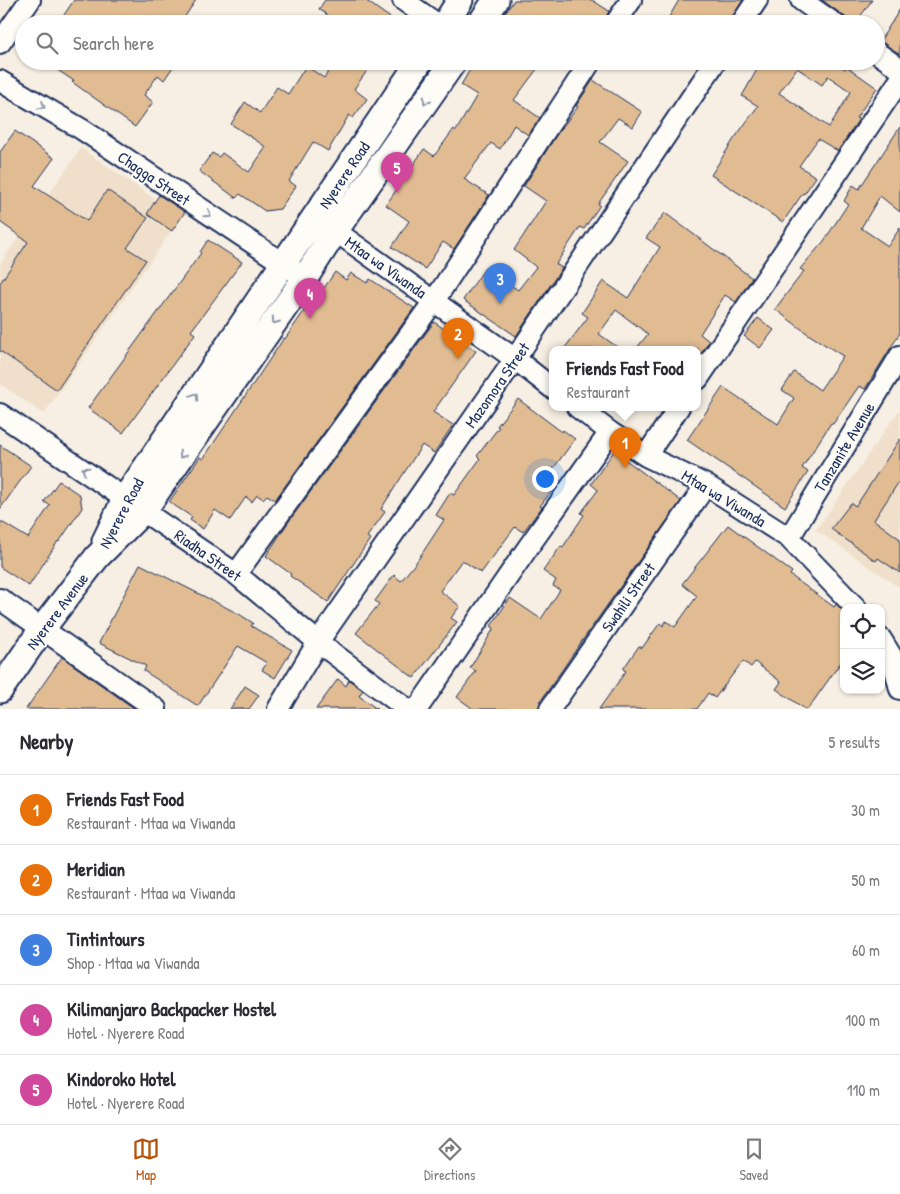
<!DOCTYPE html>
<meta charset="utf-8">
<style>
body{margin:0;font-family:"Patrick Hand",sans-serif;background:#f2f2f3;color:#2b2b33}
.controls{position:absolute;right:15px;bottom:15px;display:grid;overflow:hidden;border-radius:10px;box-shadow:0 1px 4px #0004}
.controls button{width:45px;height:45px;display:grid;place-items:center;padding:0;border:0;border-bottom:1px solid #e1e1e2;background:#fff;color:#2b2b33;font:25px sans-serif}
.you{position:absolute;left:544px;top:478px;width:18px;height:18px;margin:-12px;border:4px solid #fff;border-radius:50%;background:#1a73e8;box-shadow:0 0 0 8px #1a73e833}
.badge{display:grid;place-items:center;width:32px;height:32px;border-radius:50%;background:#b45309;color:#fff;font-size:16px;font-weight:700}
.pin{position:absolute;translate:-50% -41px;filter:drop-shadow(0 1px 2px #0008)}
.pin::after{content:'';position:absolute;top:26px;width:18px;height:15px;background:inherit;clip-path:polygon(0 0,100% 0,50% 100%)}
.popup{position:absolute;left:549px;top:346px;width:152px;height:65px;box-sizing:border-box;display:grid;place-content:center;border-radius:10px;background:#fff;filter:drop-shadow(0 1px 4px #0005);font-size:16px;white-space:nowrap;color:#7c7c81}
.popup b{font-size:19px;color:#2b2b33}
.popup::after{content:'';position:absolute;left:50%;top:100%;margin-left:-10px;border:10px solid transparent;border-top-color:#fff}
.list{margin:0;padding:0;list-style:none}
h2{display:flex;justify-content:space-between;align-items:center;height:65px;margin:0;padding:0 20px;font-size:21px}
h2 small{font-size:16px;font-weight:400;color:#7c7c81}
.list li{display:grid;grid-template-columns:32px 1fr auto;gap:15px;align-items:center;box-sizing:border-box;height:70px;padding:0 20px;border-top:1px solid #e1e1e2}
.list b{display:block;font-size:19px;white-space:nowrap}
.list p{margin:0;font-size:16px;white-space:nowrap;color:#7c7c81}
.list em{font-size:16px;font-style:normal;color:#7c7c81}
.icon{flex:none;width:28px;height:28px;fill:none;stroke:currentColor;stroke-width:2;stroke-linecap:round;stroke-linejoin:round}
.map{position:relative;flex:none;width:900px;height:709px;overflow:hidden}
.search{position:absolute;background:#fff;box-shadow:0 1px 4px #0004;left:15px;right:15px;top:15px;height:55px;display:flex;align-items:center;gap:12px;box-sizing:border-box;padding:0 18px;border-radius:28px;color:#7c7c81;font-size:19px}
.sheet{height:415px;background:#fff}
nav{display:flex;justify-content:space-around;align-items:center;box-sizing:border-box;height:70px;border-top:1px solid #e1e1e2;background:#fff;font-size:14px;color:#7c7c81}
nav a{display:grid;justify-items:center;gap:2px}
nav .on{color:#b45309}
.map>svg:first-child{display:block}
.built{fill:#f0e0cb}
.building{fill:#e1bc92;stroke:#1b2f5e;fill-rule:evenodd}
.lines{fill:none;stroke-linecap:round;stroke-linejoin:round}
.minor-casing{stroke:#1b2f5e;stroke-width:24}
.major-casing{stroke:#1b2f5e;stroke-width:29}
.minor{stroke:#fdfcf7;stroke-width:20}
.major{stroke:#fdfcf7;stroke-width:25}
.oneway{stroke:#8c96aa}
.labels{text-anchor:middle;stroke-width:4;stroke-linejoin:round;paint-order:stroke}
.street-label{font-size:16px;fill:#1b2f5e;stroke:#fdfcf7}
</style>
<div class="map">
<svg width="900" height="709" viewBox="0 0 900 709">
<rect width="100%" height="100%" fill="#f7efe3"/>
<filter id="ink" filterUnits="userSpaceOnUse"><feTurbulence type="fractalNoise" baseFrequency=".02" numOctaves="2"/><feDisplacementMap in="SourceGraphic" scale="10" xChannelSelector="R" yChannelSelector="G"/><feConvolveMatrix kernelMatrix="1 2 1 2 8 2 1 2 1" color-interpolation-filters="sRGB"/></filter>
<g filter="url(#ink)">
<path class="built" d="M81 148 181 217 44 414 0 384V264Z
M900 409V588L816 530Z"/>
<path class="building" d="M74 0H196L180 24H58Z
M325 0H365L399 24H340L319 9Z
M514 0H592L609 11 603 24H498Z
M679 0H743L728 24H665Z
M822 0H872L855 24Z
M900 9V54L880 41Z
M44 61H177L164 80 158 75 144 95 153 102 135 127 72 82 74 81Z
M336 61H374L354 89 367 99 353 118 349 115 328 151 313 142 289 181 296 186 280 209 265 211 240 194 236 198 199 171 212 153 219 157 222 153 249 172 266 147 231 124 245 102 260 113 277 87 288 94 306 66 324 78Z
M475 61H543L514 100 540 118 528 135 514 125 500 149 491 143 464 179 489 195 454 249 443 242 425 269 392 247 409 221 386 205 424 149 434 156 454 129 456 131 477 95 461 85Z
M762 61H838L837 63 845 69 846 66 877 88 856 118 859 119 838 151 818 139 799 166 816 177 804 194 803 193 783 222 711 175 734 139 758 106 742 96ZM797 68 822 85 828 76 851 92 829 127 779 93Z
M593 80 642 112 633 127 618 118 600 142 628 161 598 204 600 205 584 229 580 227 556 264 562 268 516 336 463 300 485 268 518 290 536 267 514 250 546 201 524 186 559 131 578 107 576 106Z
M900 127V212L880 196 861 228 888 246 900 228V333L865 389 859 386 833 424 831 423 802 468 808 472 785 507 687 440 723 387 778 424 794 398 782 390 794 372 820 390 843 356 808 334 775 309 804 271 800 269 824 241 848 204 844 201 853 185 859 189Z
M15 131 54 158 34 186 87 221 107 190 148 218 127 248 146 260 57 390 0 351V283L28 242 0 222V152Z
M159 195 185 212 172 231 147 214Z
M665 213 752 278 736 302 725 295 700 334 709 341 698 359V349H636L648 334 616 310 599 334 620 349H564L588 317 582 313 603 281 628 298 660 247 646 238Z
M208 240 242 262 191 331 195 334 123 433 88 408 201 253 200 252Z
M335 272 346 280 351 273 367 283 370 279 414 308 275 500 267 495 263 499 257 495 252 502 246 497 230 520 215 510 203 529 190 520 192 517 169 502 200 457 203 459 284 338 285 339 315 295 318 297Z
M758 318 774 330 760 348 744 336Z
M434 322 476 351 433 412 453 425 434 453 422 445 381 509 385 512 367 537 370 539 328 602 290 576 291 574 266 556 287 524Z
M518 399 562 432 563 430 575 439 550 473 560 480 540 506 542 507 523 532 515 527 481 573 462 560 440 591 460 606 451 618 457 622 414 678 356 633 379 604 375 601 394 575 401 581 417 561 444 520 436 515 450 493 454 495 480 459 477 456 499 427 497 426Z
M900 439V480L874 520 900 539V573L878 558 876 561 831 529 851 503 856 506Z
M0 445 31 466 0 509Z
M614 451 681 501 582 641 540 702 538 709H473L457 697 476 671 470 668 494 628 491 626 510 598 541 619 560 590 553 586 556 580 543 571 561 546 563 547 584 515 581 513 598 490 591 484Z
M59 481 80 495 82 508 59 542 58 541 29 586 0 567V521L28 538 50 505 44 502Z
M728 525 792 572 790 575 834 607 836 604 844 612V658L822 689 808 709H805L776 689 781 682 755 662 751 667 743 661 715 698 708 693 697 709H599L626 671 623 669 639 646 642 648 660 623 663 626 666 621 675 627 697 596 682 584Z
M140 564 239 614 253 623 251 626 292 650 275 678 262 670 267 663 238 646 198 706 144 671 146 666 99 643Z
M62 657 135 709H26Z
M338 679 346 686 349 680 363 690 359 696 377 709H316Z
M245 686 259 695 249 709H230Z"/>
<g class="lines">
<defs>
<path id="minor" d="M403 0 437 24
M801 0 835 24
M615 24 631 0
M741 24 757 0
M0 43 30 0
M876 52 900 69
M0 81 83 130 305 278
M324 223 515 359 552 388
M698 379 900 80
M577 407 610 432 646 456 706 485 789 538 856 608
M0 414 236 574 318 642 407 709
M646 456 679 407
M789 538 900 356
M236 574 434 301 591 61
M0 599 156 709
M881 639 892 657 900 689
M278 709 318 642 515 359 716 61
M417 709 529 546 610 432
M550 709 706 485"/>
<path id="major" d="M445 24 460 0
M480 24 496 0
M105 541 126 497 420 61
M0 690 42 629 97 557 144 510 305 278 335 231 454 61"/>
</defs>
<use href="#minor" class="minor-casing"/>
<use href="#major" class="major-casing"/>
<use href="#minor" class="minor"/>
<use href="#major" class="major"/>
</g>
<defs><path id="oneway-chevron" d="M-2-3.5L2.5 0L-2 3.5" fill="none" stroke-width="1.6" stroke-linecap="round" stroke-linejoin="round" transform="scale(1.25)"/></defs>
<g class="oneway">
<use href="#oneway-chevron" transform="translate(426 101) rotate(125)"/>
<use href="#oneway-chevron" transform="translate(42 106) rotate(31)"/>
<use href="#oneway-chevron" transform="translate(208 214) rotate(34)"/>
<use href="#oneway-chevron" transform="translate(275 321) rotate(125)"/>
<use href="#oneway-chevron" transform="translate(195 396) rotate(-56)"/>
<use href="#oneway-chevron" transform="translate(182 455) rotate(125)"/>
<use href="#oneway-chevron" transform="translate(85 470) rotate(-146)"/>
</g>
</g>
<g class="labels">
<g class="street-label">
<text transform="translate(344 175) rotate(-56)" y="6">Nyerere Road</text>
<text transform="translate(154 178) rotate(34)" y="6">Chagga Street</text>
<text transform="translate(386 267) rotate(35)" y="6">Mtaa wa Viwanda</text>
<text transform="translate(497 385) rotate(-55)" y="6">Mazomora Street</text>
<text transform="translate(844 447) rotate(-59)" y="6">Tanzanite Avenue</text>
<text transform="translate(724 498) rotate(31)" y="6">Mtaa wa Viwanda</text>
<text transform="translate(121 513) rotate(-62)" y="6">Nyerere Road</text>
<text transform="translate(208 555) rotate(35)" y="6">Riadha Street</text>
<text transform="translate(628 597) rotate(-55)" y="6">Swahili Street</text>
<text transform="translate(57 611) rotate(-53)" y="6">Nyerere Avenue</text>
</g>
</g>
</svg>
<div class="controls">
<button><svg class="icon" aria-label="locate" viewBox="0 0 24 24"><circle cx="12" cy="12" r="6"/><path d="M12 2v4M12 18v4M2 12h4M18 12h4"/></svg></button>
<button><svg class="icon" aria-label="layers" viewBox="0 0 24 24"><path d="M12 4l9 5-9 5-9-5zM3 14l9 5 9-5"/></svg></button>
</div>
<div class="you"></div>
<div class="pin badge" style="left:625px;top:468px;background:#e8710a">1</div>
<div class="popup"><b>Friends Fast Food</b>Restaurant</div>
<div class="pin badge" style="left:458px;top:359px;background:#e8710a">2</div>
<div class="pin badge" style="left:500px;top:304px;background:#3f7fe0">3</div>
<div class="pin badge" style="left:310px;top:319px;background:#d1479c">4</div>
<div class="pin badge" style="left:397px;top:193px;background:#d1479c">5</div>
<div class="search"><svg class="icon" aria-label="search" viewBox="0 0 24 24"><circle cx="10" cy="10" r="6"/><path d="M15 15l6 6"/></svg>Search here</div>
</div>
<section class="sheet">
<h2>Nearby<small>5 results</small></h2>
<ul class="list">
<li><span class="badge" style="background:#e8710a">1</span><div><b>Friends Fast Food</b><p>Restaurant · Mtaa wa Viwanda</p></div><em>30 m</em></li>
<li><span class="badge" style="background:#e8710a">2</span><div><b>Meridian</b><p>Restaurant · Mtaa wa Viwanda</p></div><em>50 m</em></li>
<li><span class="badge" style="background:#3f7fe0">3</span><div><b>Tintintours</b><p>Shop · Mtaa wa Viwanda</p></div><em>60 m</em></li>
<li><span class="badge" style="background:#d1479c">4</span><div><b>Kilimanjaro Backpacker Hostel</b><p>Hotel · Nyerere Road</p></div><em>100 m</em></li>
<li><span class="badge" style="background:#d1479c">5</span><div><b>Kindoroko Hotel</b><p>Hotel · Nyerere Road</p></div><em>110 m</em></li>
</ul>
</section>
<nav>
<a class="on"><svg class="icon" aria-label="map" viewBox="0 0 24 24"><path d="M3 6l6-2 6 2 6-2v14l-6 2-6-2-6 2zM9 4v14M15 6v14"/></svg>Map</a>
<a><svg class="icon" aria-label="directions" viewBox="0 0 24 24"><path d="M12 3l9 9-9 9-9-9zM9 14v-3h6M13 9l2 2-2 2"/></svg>Directions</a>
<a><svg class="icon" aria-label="saved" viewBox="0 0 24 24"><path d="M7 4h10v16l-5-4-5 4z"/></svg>Saved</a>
</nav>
